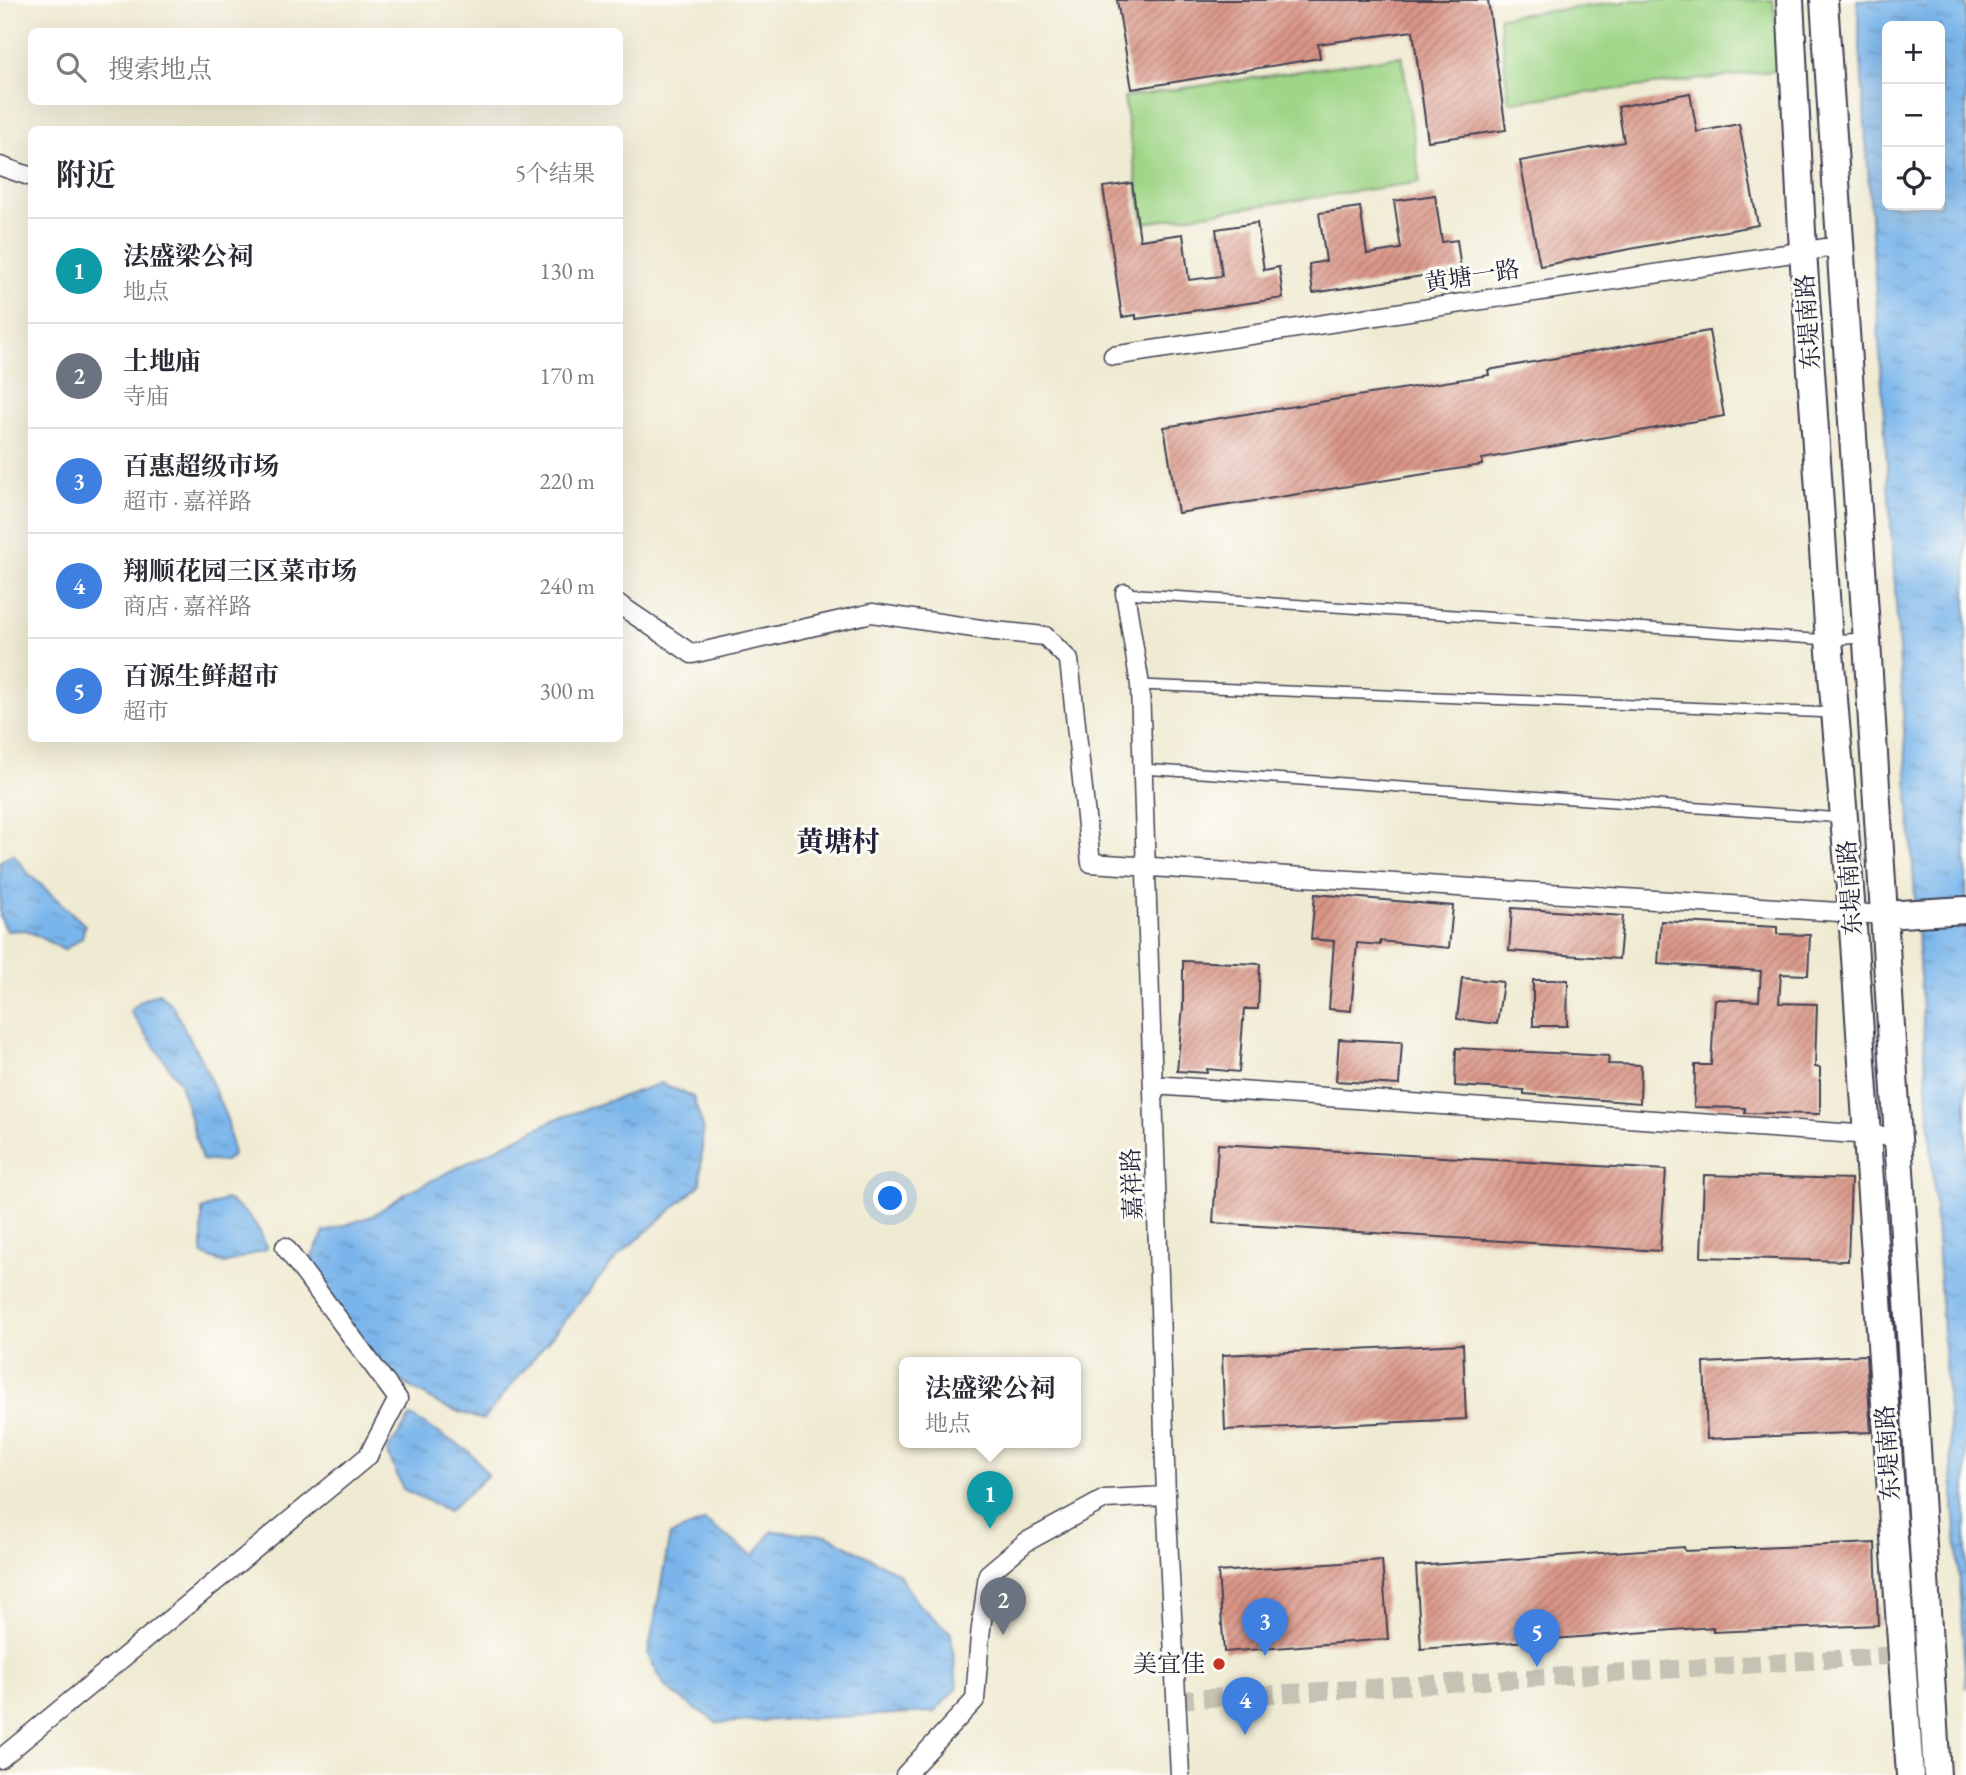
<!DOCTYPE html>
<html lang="zh">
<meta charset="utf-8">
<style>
body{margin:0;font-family:"EB Garamond","Noto Serif SC",serif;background:#f7f7f7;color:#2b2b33}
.controls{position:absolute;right:21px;top:21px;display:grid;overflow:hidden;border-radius:10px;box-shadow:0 7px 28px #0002}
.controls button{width:63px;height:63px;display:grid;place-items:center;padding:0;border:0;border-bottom:2px solid #e1e1e2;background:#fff;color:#2b2b33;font:35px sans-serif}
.you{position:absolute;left:891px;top:1199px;width:24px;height:24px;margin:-18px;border:5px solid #fff;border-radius:50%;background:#1a73e8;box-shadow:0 0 0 10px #1a73e833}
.badge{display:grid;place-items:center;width:46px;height:46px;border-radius:50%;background:#c8321e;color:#fff;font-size:23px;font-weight:700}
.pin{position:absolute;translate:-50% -58px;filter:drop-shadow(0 2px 4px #0008)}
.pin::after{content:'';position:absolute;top:37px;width:24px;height:21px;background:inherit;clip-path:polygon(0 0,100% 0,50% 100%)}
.popup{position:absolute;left:899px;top:1357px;width:182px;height:91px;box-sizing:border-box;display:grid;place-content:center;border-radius:10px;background:#fff;filter:drop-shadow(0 2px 5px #0005);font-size:23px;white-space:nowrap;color:#7c7c81}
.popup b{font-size:26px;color:#2b2b33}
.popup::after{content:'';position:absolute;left:50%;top:100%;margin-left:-14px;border:14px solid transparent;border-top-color:#fff}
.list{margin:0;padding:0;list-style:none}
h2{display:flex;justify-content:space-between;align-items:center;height:91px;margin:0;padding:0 28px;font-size:30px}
h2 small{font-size:23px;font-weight:400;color:#7c7c81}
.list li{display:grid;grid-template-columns:46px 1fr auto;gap:21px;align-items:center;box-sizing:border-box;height:105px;padding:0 28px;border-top:2px solid #e1e1e2}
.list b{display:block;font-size:26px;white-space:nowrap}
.list p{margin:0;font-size:23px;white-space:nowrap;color:#7c7c81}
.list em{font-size:23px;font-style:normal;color:#7c7c81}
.icon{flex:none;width:38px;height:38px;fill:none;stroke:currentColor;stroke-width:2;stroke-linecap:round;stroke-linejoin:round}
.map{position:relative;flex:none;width:1966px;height:1775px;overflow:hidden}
.search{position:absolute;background:#fff;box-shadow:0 7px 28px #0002;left:28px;top:28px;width:595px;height:77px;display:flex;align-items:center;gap:18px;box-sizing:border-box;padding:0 24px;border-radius:10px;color:#7c7c81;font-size:26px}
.panel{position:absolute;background:#fff;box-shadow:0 7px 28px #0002;left:28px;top:126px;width:595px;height:616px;border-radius:10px}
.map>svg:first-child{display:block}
.green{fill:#9fd586;stroke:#607c60;stroke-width:2}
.water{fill:url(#water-ripples);stroke:#4e6c93;stroke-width:2;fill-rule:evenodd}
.building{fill:url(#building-hatch)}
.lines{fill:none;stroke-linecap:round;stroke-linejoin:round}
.street-tunnel{stroke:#c6c2b4;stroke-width:18;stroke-dasharray:18 9;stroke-linecap:butt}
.lane-casing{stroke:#414052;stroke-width:12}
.street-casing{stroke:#414052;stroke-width:21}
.secondary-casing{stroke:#414052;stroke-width:30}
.lane{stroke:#fff;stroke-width:9}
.street{stroke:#fff;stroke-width:18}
.secondary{stroke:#fff;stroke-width:26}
.poi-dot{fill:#c8321e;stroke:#fdfcf7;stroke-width:2.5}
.labels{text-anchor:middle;stroke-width:6;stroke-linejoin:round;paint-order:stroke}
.street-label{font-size:24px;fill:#22223b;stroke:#fdfcf7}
.poi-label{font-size:24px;fill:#22223b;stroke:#fdfcf7;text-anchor:end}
.quarter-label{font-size:28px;font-weight:bold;fill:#22223b;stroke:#fdfcf7}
</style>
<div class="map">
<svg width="1966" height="1775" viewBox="0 0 1966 1775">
<defs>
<pattern id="water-ripples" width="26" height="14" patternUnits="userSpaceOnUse" patternTransform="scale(1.75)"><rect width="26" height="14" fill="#79b5eb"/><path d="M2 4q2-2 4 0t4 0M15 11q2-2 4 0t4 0" fill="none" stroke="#6393c0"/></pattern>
<pattern id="building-hatch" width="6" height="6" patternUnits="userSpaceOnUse" patternTransform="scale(1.75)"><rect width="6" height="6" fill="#d99586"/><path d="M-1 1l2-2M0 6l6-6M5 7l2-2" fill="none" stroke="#b0796f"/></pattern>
</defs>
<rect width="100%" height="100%" fill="#fdfcf7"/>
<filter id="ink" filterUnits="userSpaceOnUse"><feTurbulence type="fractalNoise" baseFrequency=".0143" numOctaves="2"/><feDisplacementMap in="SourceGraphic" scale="14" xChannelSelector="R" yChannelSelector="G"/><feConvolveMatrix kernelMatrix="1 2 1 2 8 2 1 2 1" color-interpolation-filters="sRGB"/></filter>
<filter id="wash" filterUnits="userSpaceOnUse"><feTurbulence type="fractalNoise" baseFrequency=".00686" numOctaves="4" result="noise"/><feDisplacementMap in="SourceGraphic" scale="28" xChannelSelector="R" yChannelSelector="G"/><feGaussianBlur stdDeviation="1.57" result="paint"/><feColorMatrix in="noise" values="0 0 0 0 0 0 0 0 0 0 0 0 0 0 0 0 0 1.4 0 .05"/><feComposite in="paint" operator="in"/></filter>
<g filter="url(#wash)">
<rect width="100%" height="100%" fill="#efead2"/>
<path class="green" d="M1625 0H1773L1781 70 1509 102 1499 17 1625 2Z
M1402 56 1420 182 1143 223 1124 97Z"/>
<path class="water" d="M1857 0H1966V1689ZM1887 26H1940V205H1887Z
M13 854 29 874 85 925 82 938 64 950 27 930 6 931 0 916V862L2 860Z
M159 993 172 1005 206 1069 228 1122 233 1156 223 1162 202 1160 180 1083 130 1011 142 1000Z
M661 1083 693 1097 703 1127 700 1185 616 1258 483 1420 444 1407 371 1363 304 1273 324 1232 372 1216 406 1193 556 1119Z
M226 1199C249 1213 258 1223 267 1249L225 1264 202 1254V1210Z
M411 1416 470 1452 488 1475 449 1511 403 1489 387 1451Z
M705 1521 754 1556 772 1531 827 1535 898 1573 918 1604 951 1633 957 1687 935 1712 717 1723 666 1688 648 1655 670 1535Z"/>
<g id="blocks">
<path class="building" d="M1117 0H1488L1506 130 1428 141 1413 31 1318 44 1320 58 1132 89Z
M1690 93 1697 132 1739 124 1758 225 1540 266 1520 161 1624 142 1618 107Z
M1132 183 1140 240 1183 234 1189 280 1222 276 1216 229 1257 223 1264 270 1279 267 1283 298 1136 319V315L1122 317 1103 187Z
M1435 195 1442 242 1457 240 1461 270 1313 293 1309 264 1326 261 1319 213 1360 207 1367 254 1401 249 1394 201Z
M1709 331 1724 416 1482 459V465L1178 513 1164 427 1489 375 1488 370Z
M1315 894 1453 906 1449 948 1380 941V945L1357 943 1351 1011 1329 1009 1334 941 1311 939Z
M1512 908 1623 916 1619 959 1509 951Z
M1661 921 1777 927V934L1810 935 1808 975 1781 974 1779 1003 1817 1004 1815 1067 1820 1068V1114L1745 1113V1108L1694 1107 1695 1065H1711L1715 999 1759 1001 1761 971 1658 964Z
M1183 961 1260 964 1258 1009H1244L1239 1072 1207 1069V1073L1177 1071 1183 1007Z
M1462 978 1503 982 1497 1024 1457 1019Z
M1533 980H1568L1567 1026H1533Z
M1339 1039 1402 1042 1399 1085 1336 1081Z
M1456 1048 1609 1056 1608 1064 1641 1065 1640 1103 1524 1094V1090L1455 1086Z
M1218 1144 1666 1170 1660 1251 1213 1223Z
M1704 1175 1851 1179 1848 1261 1701 1257Z
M1463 1344 1466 1419 1225 1430 1222 1355Z
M1866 1355 1871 1432 1707 1439 1704 1363Z
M1875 1543 1878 1625 1713 1632V1627L1421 1649 1416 1566 1684 1547 1685 1551Z
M1382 1560 1388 1639 1224 1652 1218 1572Z"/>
</g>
</g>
<g filter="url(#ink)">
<use href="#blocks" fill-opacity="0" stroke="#414052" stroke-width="2"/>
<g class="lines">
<path class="street-tunnel" d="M1176 1700 1902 1655"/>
<defs>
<path id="lane" d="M1125 593 1829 640 1864 638
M1140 685 1834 713
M1143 769 1843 818"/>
<path id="street" d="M0 166 32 177
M1113 356 1839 246
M1125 593 1140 685 1166 1496 1180 1775
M620 605 692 654 872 613 994 631 1045 636 1069 660 1091 863 1884 915
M1153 1085 1899 1137
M0 1759 368 1456 398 1399 285 1247
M905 1775 975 1700 980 1636 988 1574 1026 1542 1105 1499 1166 1496"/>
<path id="secondary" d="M1790 0 1803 251 1829 640 1852 913 1910 1775
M1824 0C1837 214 1853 428 1867 642 1891 1020 1914 1397 1937 1775
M1884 915 1966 910"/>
</defs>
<use href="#lane" class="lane-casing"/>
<use href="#street" class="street-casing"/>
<use href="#secondary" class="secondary-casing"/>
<use href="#lane" class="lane"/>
<use href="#street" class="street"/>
<use href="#secondary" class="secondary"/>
</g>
</g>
<circle class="poi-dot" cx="1219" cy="1664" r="7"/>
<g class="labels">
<g class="street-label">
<text transform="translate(1472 276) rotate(-9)" y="8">黄塘一路</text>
<text transform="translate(1808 322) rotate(-94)" y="8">东堤南路</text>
<text transform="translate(1850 888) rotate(-94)" y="8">东堤南路</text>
<text transform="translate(1132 1184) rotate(-92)" y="8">嘉祥路</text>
<text transform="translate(1888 1453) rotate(-94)" y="8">东堤南路</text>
</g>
<g class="poi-label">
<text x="1205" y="1672">美宜佳</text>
</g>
<g class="quarter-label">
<text x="838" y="851">黄塘村</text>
</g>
</g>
</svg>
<div class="controls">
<button>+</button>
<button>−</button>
<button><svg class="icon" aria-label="locate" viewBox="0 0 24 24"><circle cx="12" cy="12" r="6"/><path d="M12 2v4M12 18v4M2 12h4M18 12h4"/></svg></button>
</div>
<div class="you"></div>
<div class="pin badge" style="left:990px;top:1529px;background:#0f9aa8">1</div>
<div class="popup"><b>法盛梁公祠</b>地点</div>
<div class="pin badge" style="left:1003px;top:1635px;background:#6b7280">2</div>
<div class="pin badge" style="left:1265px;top:1656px;background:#3f7fe0">3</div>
<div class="pin badge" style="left:1245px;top:1735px;background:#3f7fe0">4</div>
<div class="pin badge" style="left:1537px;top:1667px;background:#3f7fe0">5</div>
<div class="search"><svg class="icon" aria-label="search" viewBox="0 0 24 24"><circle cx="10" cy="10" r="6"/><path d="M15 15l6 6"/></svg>搜索地点</div>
<section class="panel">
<h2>附近<small>5个结果</small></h2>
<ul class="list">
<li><span class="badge" style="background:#0f9aa8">1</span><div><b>法盛梁公祠</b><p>地点</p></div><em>130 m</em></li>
<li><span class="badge" style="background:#6b7280">2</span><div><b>土地庙</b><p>寺庙</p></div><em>170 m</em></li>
<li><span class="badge" style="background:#3f7fe0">3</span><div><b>百惠超级市场</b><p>超市 · 嘉祥路</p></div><em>220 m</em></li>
<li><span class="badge" style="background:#3f7fe0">4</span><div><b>翔顺花园三区菜市场</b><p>商店 · 嘉祥路</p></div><em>240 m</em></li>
<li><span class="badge" style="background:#3f7fe0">5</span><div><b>百源生鲜超市</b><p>超市</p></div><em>300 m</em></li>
</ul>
</section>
</div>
